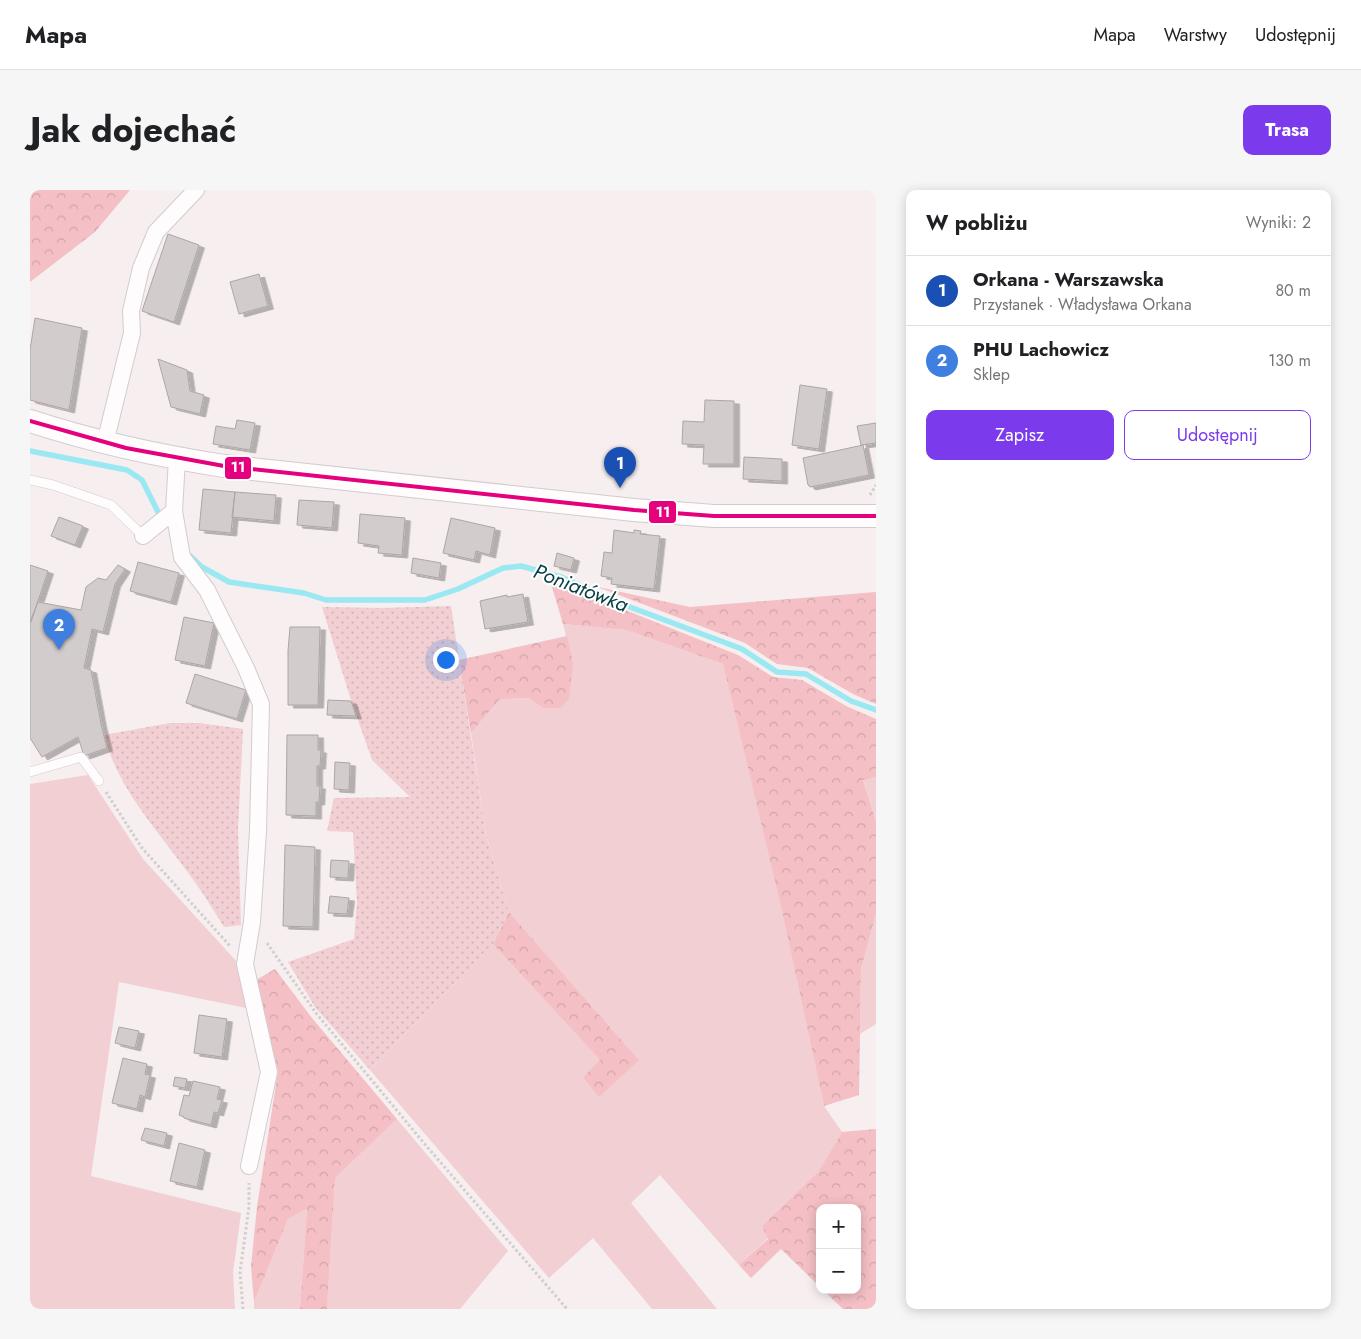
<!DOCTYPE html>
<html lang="pl">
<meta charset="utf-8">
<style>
body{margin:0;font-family:Jost,sans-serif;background:#f6f6f6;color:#202124}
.controls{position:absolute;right:15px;bottom:15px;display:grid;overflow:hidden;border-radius:10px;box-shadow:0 2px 12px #0003}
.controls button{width:45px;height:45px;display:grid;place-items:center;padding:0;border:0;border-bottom:1px solid #e0e0e0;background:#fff;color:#202124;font:25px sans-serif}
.you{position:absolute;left:415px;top:469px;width:18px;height:18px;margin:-12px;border:4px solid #fff;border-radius:50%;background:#1a73e8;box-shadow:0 0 0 8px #1a73e833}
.badge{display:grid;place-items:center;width:32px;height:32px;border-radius:50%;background:#7c3aed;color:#fff;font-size:16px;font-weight:700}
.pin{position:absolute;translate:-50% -41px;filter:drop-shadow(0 1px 2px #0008)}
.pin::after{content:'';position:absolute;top:26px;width:18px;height:15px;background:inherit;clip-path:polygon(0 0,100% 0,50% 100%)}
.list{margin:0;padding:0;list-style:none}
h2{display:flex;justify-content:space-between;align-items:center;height:65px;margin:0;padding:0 20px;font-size:21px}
h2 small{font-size:16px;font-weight:400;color:#757577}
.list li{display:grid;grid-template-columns:32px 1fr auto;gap:15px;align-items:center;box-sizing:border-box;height:70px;padding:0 20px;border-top:1px solid #e0e0e0}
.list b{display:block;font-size:19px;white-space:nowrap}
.list p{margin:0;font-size:16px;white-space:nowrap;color:#757577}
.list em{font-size:16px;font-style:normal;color:#757577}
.actions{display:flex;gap:10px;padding:15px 20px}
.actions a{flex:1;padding:11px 0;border:1px solid #7c3aed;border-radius:10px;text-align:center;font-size:18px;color:#7c3aed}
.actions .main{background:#7c3aed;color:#fff}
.map{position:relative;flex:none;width:846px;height:1119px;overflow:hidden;border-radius:10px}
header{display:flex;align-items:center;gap:30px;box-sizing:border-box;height:70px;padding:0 25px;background:#fff;border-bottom:1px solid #e0e0e0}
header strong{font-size:24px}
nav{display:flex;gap:28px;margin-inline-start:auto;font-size:18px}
.intro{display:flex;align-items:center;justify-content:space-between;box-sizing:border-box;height:120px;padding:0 30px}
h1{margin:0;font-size:35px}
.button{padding:12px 22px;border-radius:10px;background:#7c3aed;color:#fff;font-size:18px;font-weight:700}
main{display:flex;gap:30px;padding:0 30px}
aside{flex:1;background:#fff;border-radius:10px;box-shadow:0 2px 12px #0003}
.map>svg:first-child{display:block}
.grass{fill:#f2cfd2}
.forest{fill:url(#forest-crowns)}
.park{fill:url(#park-dots)}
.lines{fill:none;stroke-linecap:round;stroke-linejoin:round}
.stream{stroke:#99e8f2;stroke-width:5.5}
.building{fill:#d2cccc;stroke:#aca6a6;filter:url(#shadow)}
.lane-casing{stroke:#d2cccd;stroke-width:10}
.street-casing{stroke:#d2cccd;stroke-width:18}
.secondary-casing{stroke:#d2cccd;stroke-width:24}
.path{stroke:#d0cece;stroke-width:3;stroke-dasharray:2.5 2.5;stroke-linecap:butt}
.lane{stroke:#fefcfd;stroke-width:9}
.street{stroke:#fefcfd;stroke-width:16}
.secondary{stroke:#fefcfd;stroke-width:22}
.bus-1-casing{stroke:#fff;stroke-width:8}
.bus-1{stroke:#e5007d;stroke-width:4}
.labels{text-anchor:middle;stroke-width:4;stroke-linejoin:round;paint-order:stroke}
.water-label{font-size:21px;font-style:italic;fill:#074046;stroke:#fff}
.line-badge{stroke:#fff;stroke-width:2}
.badge-label{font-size:14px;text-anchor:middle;font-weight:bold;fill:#fff}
</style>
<header>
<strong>Mapa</strong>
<nav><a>Mapa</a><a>Warstwy</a><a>Udostępnij</a></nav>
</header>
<div class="intro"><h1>Jak dojechać</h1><a class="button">Trasa</a></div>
<main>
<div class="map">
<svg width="846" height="1119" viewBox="0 0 846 1119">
<defs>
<pattern id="forest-crowns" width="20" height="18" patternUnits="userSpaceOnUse" patternTransform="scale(1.25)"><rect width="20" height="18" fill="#f4bfc5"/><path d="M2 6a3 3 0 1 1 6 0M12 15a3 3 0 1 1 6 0" fill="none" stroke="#d2a5aa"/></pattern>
<pattern id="park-dots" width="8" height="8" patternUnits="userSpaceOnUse" patternTransform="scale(1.25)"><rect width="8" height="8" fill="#f2cfd2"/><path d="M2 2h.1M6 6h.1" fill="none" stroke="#d1b2b5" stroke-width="1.8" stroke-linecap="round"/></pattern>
<filter id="shadow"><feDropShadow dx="5.5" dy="3" stdDeviation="0" flood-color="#0004"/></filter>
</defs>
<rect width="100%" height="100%" fill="#f6eeef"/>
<path class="grass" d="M533 434 596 440 693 474 753 726 794 916 812 942 788 982 732 1036 738 1048 709 1075 630 985 601 1013 687 1119H622L563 1048 519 1088 340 880 463 754 570 870H609L479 722 456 645 441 543 470 509 499 508 513 518 543 473Z
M58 585 113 669 207 772 221 819 89 792 61 986 211 1023 203 1083 205 1119H0V594Z
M846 587V631L833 589Z
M846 724V834L830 844 831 779Z
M367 929 478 1061 430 1119H297L305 988Z
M277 1019 270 1119H224V1112L258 1029Z"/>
<path class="forest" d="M0 0H100L65 42 0 92Z
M520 390 708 465 743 487 772 490 816 516 846 529V587L833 590 846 631V724L831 779 829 905 794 916 753 726 693 474 596 440 533 434Z
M568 397 660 417 846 402V514L823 504 778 478 747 474 715 453Z
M537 446 543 473 539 509 531 518H513L499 508 470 509 441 543 429 470Z
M479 722 609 870 569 907 553 887 570 870 463 754Z
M245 779 282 828 367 929 305 988 297 1119H270L277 1019 258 1029 224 1112 221 1076 227 1017 248 881 226 790Z
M846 939V1119H813L793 1100H827V1018H790V1097L751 1059 721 1088 709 1075 738 1049 732 1036 788 982 812 942Z"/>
<path class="park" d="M421 416 456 645 479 722 463 754 340 880 285 817 258 772 324 749 327 712 323 642 297 641 304 608 380 607 342 570 321 510 292 417 353 418Z
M140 533H169L213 539 208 639 211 735 194 737C181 716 168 695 153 676 123 635 87 596 74 545Z"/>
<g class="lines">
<path class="stream" d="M0 261 97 280 112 290 129 324
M159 365 172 377 199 392 274 403 296 410H395L428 399 473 378 491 376 531 387 600 417 712 459 747 482 776 484 821 511 846 520"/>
</g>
<path class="building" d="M138 44 169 55 144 132 112 121Z
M229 84 238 116 209 124 200 92Z
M5 128 52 138 39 220 0 210V160Z
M128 169 157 180 160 201 174 205 170 224 141 217Z
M770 195 797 199 789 259 762 255Z
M675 210 704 211V274H673L674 255 652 254 653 231 674 232Z
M207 230 225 233 220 260 183 254 186 236 205 239Z
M846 233V253L831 255 827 236Z
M833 255 839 285 780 297 778 295 773 268Z
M714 267 752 269V291L713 289Z
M173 299 205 302 201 343 169 340Z
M205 302 246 305 244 331 202 327Z
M269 310 304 312 302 338 267 335Z
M330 324 375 328 372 365 348 363 349 356 328 353Z
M29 327 53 336 45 355 21 346Z
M421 328 465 338 460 365 446 361 444 370 413 363Z
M584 340 604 343V340L611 341 610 344 630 346 624 399 581 394 582 388 571 386 574 362 582 363Z
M527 363 544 368 541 380 524 376Z
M383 368 411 373 409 388 381 383Z
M108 372 149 383 141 412 100 401Z
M0 375 18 381 1 432H0Z
M88 375 95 379 85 394 73 442 62 439 54 478 61 480 71 534 77 558 54 566 48 547 12 567 0 548V432L8 412 51 420 56 397 68 388 76 390Z
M493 404 498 432 455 439 450 411 477 405V407Z
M154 427 184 433 175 476 145 470Z
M260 437H290L288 515H258V461Z
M165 484 216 500 207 529 156 513Z
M298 510 321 511 326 526 297 525Z
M257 545H288V560H291L290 576H287V596H290L289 612H286V626L256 625Z
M305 572 320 573 319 600 304 599Z
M255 655 285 657 283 737 253 736Z
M301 670 319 671 318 688 300 687Z
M300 706 319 708 317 724 298 723Z
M169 825 197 829 192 867 164 863Z
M89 837 109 841 105 858 85 853Z
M93 868 117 874 115 884 120 885 115 907 110 905 107 919 82 913Z
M145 887 157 889 155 898 143 896Z
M163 891 190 897 187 909 192 910 188 923 184 922 181 935 154 928V927L149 925 154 905 159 906Z
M115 938 137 943 134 956 111 950Z
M149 953 175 960 167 997 140 991Z"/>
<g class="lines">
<defs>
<path id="lane" d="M0 290 23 295 81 315 113 346
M0 582 51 567 69 591"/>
<path id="street" d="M75 253 102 143 101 121 111 78 126 42 166 0
M144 321 152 367 177 400 216 478 231 514 228 641 222 732 215 774 239 882 219 976
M113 346 144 321 147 269"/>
<path id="secondary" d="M0 231C64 252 128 266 194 276L604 320 684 326H846"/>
</defs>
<use href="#lane" class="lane-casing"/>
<use href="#street" class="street-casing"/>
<use href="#secondary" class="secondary-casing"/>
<path class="path" d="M840 305 846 295
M76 602 112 658 200 756
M237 753 286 823 393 952 537 1119
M213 1119 210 1082 219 1017V993"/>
<use href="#lane" class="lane"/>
<use href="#street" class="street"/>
<use href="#secondary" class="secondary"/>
<defs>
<path id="bus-1" d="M0 231 96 258 194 276 604 320 684 326H846"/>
</defs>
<use href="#bus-1" class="bus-1-casing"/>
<use href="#bus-1" class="bus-1"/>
</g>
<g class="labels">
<g class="water-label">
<text transform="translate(551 398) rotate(21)" y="7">Poniatówka</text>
</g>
</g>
<g class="line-badge">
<rect x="194" y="266" width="28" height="24" rx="5" fill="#e5007d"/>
<rect x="618" y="310" width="29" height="24" rx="5" fill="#e5007d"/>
</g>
<g class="badge-label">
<text x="208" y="282">11</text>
<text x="633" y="327">11</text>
</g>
</svg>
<div class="controls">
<button>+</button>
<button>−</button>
</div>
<div class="you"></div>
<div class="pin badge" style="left:590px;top:298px;background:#1a4fb4">1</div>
<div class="pin badge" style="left:29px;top:460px;background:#3f7fe0">2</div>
</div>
<aside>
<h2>W pobliżu<small>Wyniki: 2</small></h2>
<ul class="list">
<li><span class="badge" style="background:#1a4fb4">1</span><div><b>Orkana - Warszawska</b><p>Przystanek · Władysława Orkana</p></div><em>80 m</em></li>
<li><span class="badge" style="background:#3f7fe0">2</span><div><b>PHU Lachowicz</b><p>Sklep</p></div><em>130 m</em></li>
</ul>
<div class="actions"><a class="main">Zapisz</a><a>Udostępnij</a></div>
</aside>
</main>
